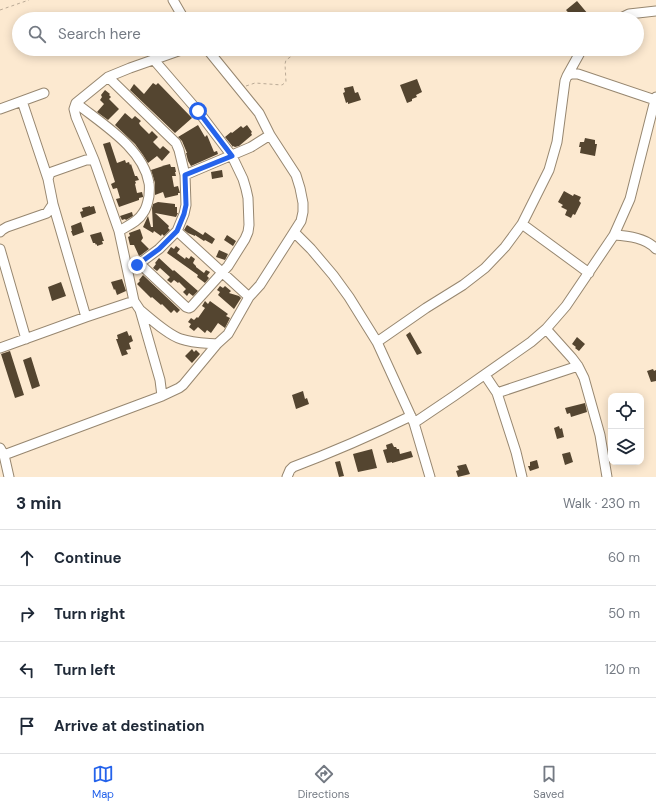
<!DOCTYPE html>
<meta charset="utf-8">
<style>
body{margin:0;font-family:"DM Sans",sans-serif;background:#f6f6f7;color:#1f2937}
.controls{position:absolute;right:12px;bottom:12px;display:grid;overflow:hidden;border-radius:8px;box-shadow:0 2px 10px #0003}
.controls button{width:36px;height:36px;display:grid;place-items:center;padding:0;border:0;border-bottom:1px solid #e0e1e3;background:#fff;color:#1f2937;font:20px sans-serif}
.stop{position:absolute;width:12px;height:12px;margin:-9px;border:3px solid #2563eb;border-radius:50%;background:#fff}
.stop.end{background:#2563eb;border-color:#fff;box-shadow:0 1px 4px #0008}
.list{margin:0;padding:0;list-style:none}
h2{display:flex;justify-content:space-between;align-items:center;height:52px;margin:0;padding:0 16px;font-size:17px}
h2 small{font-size:13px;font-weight:400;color:#747a83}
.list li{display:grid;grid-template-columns:26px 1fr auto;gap:12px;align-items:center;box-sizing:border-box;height:56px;padding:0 16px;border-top:1px solid #e0e1e3}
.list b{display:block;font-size:15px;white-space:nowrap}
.list em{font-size:13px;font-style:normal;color:#747a83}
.icon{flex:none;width:22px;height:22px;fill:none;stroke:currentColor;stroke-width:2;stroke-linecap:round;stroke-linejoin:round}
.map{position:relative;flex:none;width:656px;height:477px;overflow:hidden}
.search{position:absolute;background:#fff;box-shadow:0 2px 10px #0003;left:12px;right:12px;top:12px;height:44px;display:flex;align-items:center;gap:10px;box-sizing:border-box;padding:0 14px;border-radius:22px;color:#747a83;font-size:15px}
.sheet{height:276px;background:#fff}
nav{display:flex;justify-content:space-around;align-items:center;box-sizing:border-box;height:56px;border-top:1px solid #e0e1e3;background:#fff;font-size:11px;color:#747a83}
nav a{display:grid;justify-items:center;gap:2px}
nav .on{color:#2563eb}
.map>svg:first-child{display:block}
.building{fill:#544530}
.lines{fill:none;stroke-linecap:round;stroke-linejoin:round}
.minor-casing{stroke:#978770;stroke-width:11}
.path{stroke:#baaa96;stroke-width:1;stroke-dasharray:3 3;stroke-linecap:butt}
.minor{stroke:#fff;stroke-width:9}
.route{stroke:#2563eb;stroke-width:5}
</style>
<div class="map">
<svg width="656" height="477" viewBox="0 0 656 477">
<rect width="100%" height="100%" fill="#fce9d0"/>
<path class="building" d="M577 1 588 14 582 19H574L566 10Z
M417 79 422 92 416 95 417 97 412 99V101L407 103 400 85Z
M153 83 156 85 158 83 162 87 192 118 175 133 130 90 134 84 144 94Z
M353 86 355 93 358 92 361 100 348 104V102L346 103 343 93 345 92 344 88Z
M105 90 110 94 109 95 111 97 109 99 119 109 108 120 97 112 104 104 100 100 102 97 101 95Z
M125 113 132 119 135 116 141 121 139 123 140 125 149 134 152 131 158 137 153 142 160 149 163 146 170 152 162 161 157 156 148 163 143 155 135 144 115 125Z
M198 125 205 137 207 135 214 152 217 151 218 154 191 166 188 161 186 153H187L182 141 178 137Z
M247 125 252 132 251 133 252 135 239 146 235 147 233 146V147L225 137 231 132 232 133 241 126 243 128Z
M585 138 595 140V144H597L595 156 580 153 581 147H579L580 142H584Z
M110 142 117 163 125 160 126 163 129 162 130 165 131 164 135 176H137L139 180 135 181 136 183 135 184 137 193 142 192 143 196V197L139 198V200L119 207 116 199 120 198 117 188 113 189 111 184 115 182 103 144Z
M170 164 171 167H175L176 172H175L176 176H172L174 187 178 186 180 193H178V195L165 198 163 192 155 195V183L151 170 163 166H162Z
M222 170 223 177 212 179 211 172Z
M564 191 573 196 574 194 581 197 579 201 581 203 575 215 573 214 571 218 565 215 567 210 561 207 563 205 558 202Z
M158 202 175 204V207H177V213H178L176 217 155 213 169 226 168 228 170 230 164 236 162 234 161 236 154 231 153 233 143 227 148 216 151 227H153L152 208 153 204Z
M90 206V207L94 206 96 213 82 218 80 212 83 211 82 208Z
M132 212 133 216 126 220 125 219 122 220 120 216Z
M81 222 84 232 73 236 71 231H72L71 226Z
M187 225 203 235 205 232 215 239 212 244 205 240 204 241 195 235V236L188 233 184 230Z
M140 229 143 238 141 241 149 249 141 255 139 256 134 245H130L128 237 130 236 129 233Z
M101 232 104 241H102L103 244 97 246V244L96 245 95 243H93L90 235Z
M227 235 236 241 233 246 224 240Z
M176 246 180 249 177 253 185 259 186 257 189 259 191 256 195 259 193 263 196 266V267L204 273 206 270 210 272 207 276 209 278 205 283 197 277 198 275 167 253 171 247 174 249Z
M219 250 228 254 225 260 216 257Z
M159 258 173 271 174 270 198 291 193 296 189 293 187 296 183 292 186 289 179 282 178 283 174 280 171 283 167 280 170 277 160 268 157 271 153 268 156 264 155 263Z
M143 275 180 310 177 313 174 310 171 313 162 304 161 305 152 297 151 298 137 284 140 281 139 280Z
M122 279 126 291 117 295 115 289 114 290 111 282Z
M61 282 66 296 52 301 48 287Z
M220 286 223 288 225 286 231 291 229 293 239 296 241 298 234 309 218 295 220 292 217 290Z
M205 301 208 304 210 301 228 314 226 316 230 318 225 328 218 323 211 333 207 330 205 333 198 327 194 331 189 327 191 324 188 322 191 318 194 320 197 317 198 318 205 308 202 306Z
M127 331 129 336 131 335 133 341 129 343 131 349 126 350 128 354 122 356 116 339H118L117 335Z
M410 332 422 353 417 355 406 335Z
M577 337 585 344 579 351 575 348 576 347 572 344Z
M192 349 194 352 196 350 200 354 192 363 185 356Z
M10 351 24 395 15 398 1 354Z
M31 357 40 386 32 389 23 360Z
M653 369 654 371 656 370V381L651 382 647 371Z
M303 391 305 399 307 398 309 404 296 409 292 395Z
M585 403 587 412 571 417 570 413 567 414 565 408Z
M559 426 560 429 562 428 564 437 557 439 554 428Z
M392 443 394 447H396L397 449H399L400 454 411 451 413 457 392 463V462L387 463 383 450 387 449 386 445Z
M372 449 377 468 358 472 353 454Z
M570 452 573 462 565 465 562 454Z
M537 460 539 468 530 471 528 466H530V462Z
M340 461 344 476 339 477 335 462Z
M466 464 470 474 458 477 456 471 459 470 457 466Z"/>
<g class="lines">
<defs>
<path id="minor" d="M173 0 184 19
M619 19 629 14 656 11
M207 49 259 113 270 135 296 175 300 188 303 203V212L301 221 294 232 311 249 333 275 349 297 377 342 414 423 430 477
M567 76 582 49
M108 77 176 143 179 150 185 175 186 205 184 214 177 231 159 249 136 266
M22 101 48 179
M76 103C102 124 143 148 149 183 150 187 149 192 149 196 148 201 147 208 143 213 138 222 127 226 119 231
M0 109 44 93
M185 175 251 147 270 135
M522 224 589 273
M177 231 249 297
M0 232 2 230 7 227 47 213 53 204
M614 235C629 236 646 238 656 249
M0 249 26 339
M140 264 186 307 189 308 191 307 228 266 245 239 248 232 249 225 248 198 246 189 243 179 232 156 198 111 154 60
M140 310C151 319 168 335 181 339 192 343 205 343 217 344
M86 317 53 204 48 179 50 173 52 172 86 160H94
M546 329 572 358 578 366 584 378 600 435 607 477
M377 342 426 308 463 285 485 268 505 247 522 224 549 170 557 142 565 81 567 76 571 74H578L655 100
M0 348 86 317 134 301
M485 375 497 393 516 452 522 477
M497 393 578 366
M162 396 160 380 140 310 134 301 119 231 94 160 76 117 74 109 76 103 108 77 130 68 184 49
M414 423 454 396 531 342 546 329 566 306 614 235 630 199 655 100 656 97
M0 448 4 455 9 477
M4 455 162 396 179 388 183 385 217 344 228 334 249 297 260 285 294 232
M287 477 290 470 293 467C333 452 372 435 411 416"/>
</defs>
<use href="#minor" class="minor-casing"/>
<path class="path" d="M0 10 29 0
M246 86 255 83 282 85 286 82 285 64 286 60 302 49"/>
<use href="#minor" class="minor"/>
</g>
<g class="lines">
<path class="route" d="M137 265 159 249 177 231 184 214 186 205 185 175 232 156 198 111"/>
</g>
</svg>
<div class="controls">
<button><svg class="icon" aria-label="locate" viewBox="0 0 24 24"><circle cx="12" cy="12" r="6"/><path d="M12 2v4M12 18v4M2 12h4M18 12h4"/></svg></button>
<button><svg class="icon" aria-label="layers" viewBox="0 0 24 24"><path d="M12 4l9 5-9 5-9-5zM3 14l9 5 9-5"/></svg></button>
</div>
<div class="stop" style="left:198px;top:111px"></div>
<div class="stop end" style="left:137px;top:265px"></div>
<div class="search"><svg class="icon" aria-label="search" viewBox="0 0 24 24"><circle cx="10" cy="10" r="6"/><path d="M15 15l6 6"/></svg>Search here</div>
</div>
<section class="sheet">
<h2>3 min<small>Walk · 230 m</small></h2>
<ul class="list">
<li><svg class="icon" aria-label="ahead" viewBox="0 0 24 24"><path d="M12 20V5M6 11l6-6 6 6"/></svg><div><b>Continue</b></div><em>60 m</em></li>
<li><svg class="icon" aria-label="right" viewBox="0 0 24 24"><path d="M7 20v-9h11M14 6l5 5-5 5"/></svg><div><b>Turn right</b></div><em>50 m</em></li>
<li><svg class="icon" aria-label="left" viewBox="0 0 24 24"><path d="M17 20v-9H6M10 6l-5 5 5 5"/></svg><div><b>Turn left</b></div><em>120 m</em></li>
<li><svg class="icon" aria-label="arrive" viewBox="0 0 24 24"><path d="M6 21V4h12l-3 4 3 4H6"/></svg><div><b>Arrive at destination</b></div></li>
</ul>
</section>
<nav>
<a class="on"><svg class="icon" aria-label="map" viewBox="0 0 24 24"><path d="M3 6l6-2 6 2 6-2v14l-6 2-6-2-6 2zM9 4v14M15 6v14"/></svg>Map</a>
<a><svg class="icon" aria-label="directions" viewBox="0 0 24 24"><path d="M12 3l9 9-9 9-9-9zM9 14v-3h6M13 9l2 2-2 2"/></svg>Directions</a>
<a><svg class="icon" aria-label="saved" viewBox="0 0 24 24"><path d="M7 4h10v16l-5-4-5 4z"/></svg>Saved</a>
</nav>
